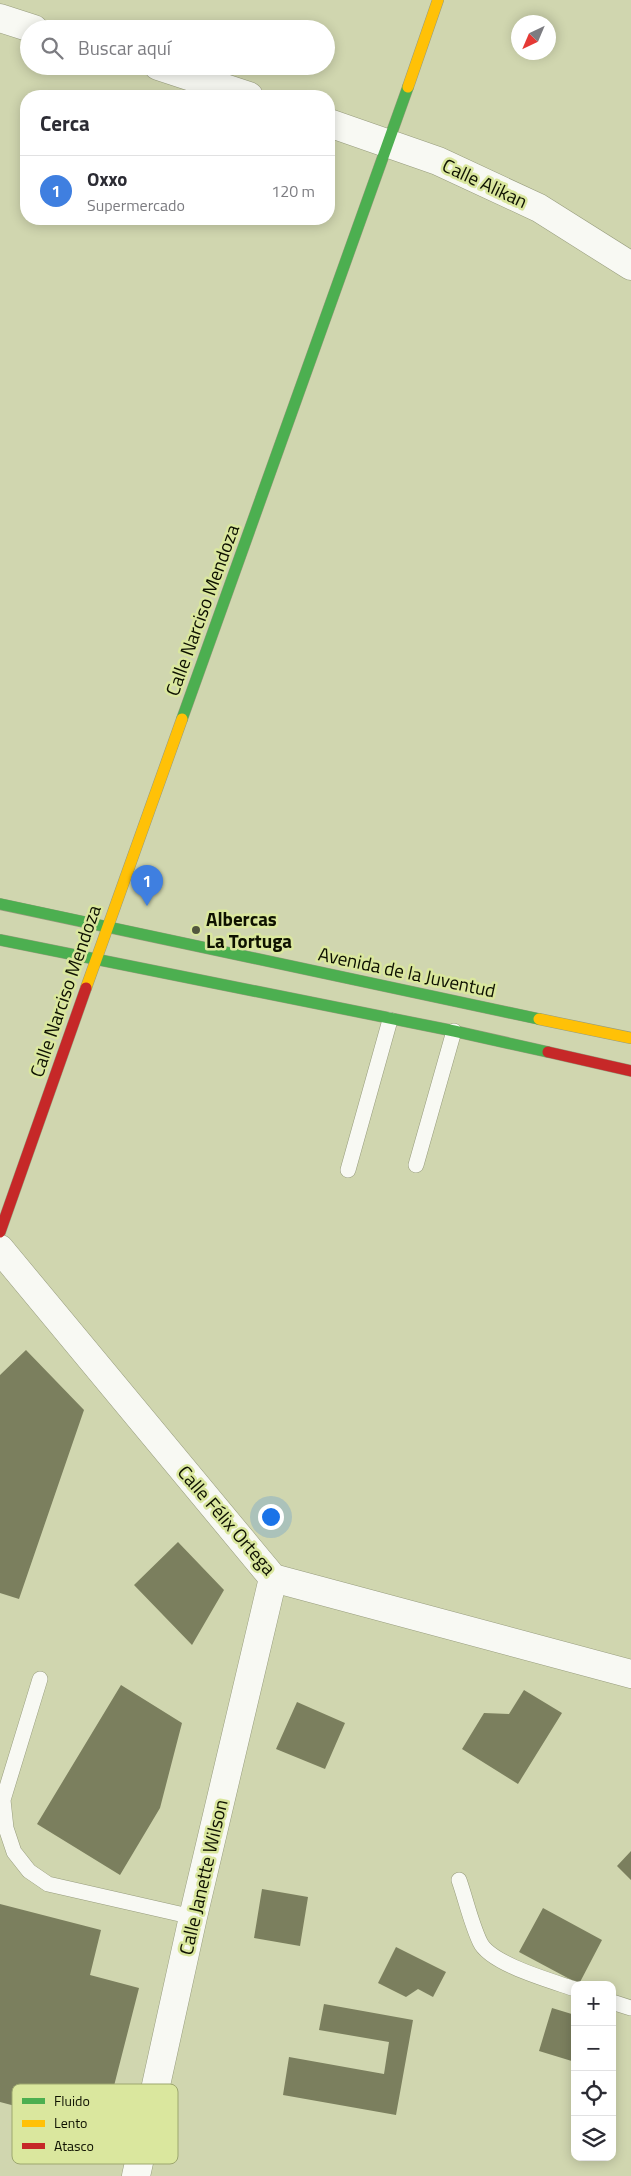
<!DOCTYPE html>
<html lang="es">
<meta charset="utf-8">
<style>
body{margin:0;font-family:"Titillium Web",sans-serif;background:#f7f7f7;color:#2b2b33}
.controls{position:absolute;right:15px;bottom:15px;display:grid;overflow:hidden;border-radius:10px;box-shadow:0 2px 12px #0003}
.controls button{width:45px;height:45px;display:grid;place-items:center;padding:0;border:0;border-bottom:1px solid #e1e1e2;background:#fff;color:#2b2b33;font:25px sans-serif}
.compass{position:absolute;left:511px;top:15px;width:45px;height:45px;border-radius:50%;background:#fff;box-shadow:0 2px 12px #0003;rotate:224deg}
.you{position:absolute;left:270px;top:1516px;width:18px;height:18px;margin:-12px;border:4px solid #fff;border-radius:50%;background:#1a73e8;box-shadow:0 0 0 8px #1a73e833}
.badge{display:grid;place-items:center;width:32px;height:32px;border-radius:50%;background:#2563eb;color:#fff;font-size:16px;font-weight:700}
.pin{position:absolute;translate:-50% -41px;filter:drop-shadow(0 1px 2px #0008)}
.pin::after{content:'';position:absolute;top:26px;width:18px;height:15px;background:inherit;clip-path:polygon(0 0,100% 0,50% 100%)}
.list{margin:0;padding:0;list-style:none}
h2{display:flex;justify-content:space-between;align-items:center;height:65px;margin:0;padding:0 20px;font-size:21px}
h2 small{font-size:16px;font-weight:400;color:#7c7c81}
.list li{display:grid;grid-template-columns:32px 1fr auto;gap:15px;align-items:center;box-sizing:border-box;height:70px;padding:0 20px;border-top:1px solid #e1e1e2}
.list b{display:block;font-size:19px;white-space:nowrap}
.list p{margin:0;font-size:16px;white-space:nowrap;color:#7c7c81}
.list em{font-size:16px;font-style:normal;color:#7c7c81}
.icon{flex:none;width:28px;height:28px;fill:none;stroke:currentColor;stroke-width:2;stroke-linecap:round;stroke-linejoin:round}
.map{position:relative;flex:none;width:631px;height:2176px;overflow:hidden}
.search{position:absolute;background:#fff;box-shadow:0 2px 12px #0003;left:20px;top:20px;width:315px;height:55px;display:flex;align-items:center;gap:12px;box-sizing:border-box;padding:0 18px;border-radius:28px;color:#7c7c81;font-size:19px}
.panel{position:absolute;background:#fff;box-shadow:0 2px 12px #0003;left:20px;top:90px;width:315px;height:135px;border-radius:20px}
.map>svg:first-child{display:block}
.building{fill:#7b7f5e}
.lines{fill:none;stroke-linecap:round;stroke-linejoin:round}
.lane-casing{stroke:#979c7d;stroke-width:16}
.street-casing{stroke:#979c7d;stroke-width:29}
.fast-casing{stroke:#979c7d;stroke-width:12}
.slow-casing{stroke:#979c7d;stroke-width:12}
.jam-casing{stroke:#979c7d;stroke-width:12}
.lane{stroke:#f8f9f3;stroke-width:15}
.street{stroke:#f8f9f3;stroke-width:28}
.fast{stroke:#4caf50;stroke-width:11}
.slow{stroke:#ffc107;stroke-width:11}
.jam{stroke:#c62828;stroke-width:11}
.poi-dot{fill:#52563d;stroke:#dae79e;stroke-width:2}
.labels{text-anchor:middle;stroke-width:5;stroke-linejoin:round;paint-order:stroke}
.street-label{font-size:19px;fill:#0e1100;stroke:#dae79e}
.poi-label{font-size:19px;font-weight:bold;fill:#0e1100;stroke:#dae79e;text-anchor:start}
.key{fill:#dae79e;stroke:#9da76f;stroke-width:1}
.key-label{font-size:14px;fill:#0e1100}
</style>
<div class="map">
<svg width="631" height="2176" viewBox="0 0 631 2176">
<rect width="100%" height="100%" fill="#d0d6af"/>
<path class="building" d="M26 1350 84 1410 19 1599 0 1593V1375Z
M178 1542 224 1590 192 1645 134 1585Z
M121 1685 182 1723 160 1808 120 1875 37 1824Z
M524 1690 562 1713 518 1784 462 1749 484 1713 509 1714Z
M297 1702 345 1723 325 1769 276 1749Z
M631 1851V1880L617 1866Z
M262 1889 308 1897 300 1946 254 1938Z
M0 1904 101 1930 90 1975 139 1988 103 2129 0 2102Z
M543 1908 602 1940 579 1984 519 1952Z
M396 1947 446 1972 433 1997 418 1989 406 1997 378 1983Z
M324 2004 413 2020 396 2115 283 2095 289 2057 384 2074 389 2042 319 2030Z
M552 2008 575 2015V2062L539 2051Z"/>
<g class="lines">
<defs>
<path id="lane" d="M416 1165 454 1031
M348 1170 390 1020
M40 1679 3 1800 6 1828 14 1852 29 1871 48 1884 193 1917
M459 1880C466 1900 471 1923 480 1942 490 1964 552 1981 575 1989
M612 2002 631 2008"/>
<path id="street" d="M0 18 34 29
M158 66 249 96
M329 123 438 161 539 208 631 266
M0 1249 273 1578 631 1674
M136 2176 193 1917 273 1578"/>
<path id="fast" d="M182 719 408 87
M0 904 539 1019
M0 940 454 1031 548 1052"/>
<path id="slow" d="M408 87 438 0
M86 988 182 719
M539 1019 631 1038"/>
<path id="jam" d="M548 1052 631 1071
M0 1232 86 988"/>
</defs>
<use href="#lane" class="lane-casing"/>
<use href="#street" class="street-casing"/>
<use href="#fast" class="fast-casing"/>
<use href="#slow" class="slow-casing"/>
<use href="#jam" class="jam-casing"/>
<use href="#lane" class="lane"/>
<use href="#street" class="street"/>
<use href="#fast" class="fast"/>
<use href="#slow" class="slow"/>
<use href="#jam" class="jam"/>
</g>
<circle class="poi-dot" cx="196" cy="930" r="5"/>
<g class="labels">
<g class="street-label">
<text transform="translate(485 183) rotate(25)" y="7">Calle Alikan</text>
<text transform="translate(202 610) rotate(-70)" y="7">Calle Narciso Mendoza</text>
<text transform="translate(407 972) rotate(12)" y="7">Avenida de la Juventud</text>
<text transform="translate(65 991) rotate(-71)" y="7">Calle Narciso Mendoza</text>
<text transform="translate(227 1520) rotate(49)" y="7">Calle Félix Ortega</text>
<text transform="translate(203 1877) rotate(-77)" y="7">Calle Janette Wilson</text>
</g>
<g class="poi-label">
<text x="206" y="926">Albercas<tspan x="206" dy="22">La Tortuga</tspan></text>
</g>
</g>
<rect x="12" y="2084" width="166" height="80" rx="8" class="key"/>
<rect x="22" y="2098" width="23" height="6" fill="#4caf50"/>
<rect x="22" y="2120" width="23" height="7" fill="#ffc107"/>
<rect x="22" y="2143" width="23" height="6" fill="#c62828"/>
<g class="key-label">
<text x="54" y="2106">Fluido</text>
<text x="54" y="2128">Lento</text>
<text x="54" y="2151">Atasco</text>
</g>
</svg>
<div class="controls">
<button>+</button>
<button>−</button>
<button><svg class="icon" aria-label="locate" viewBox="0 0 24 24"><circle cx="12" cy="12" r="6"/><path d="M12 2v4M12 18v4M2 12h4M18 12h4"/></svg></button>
<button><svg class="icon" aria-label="layers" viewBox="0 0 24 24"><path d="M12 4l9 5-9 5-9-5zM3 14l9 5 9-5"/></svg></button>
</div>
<svg class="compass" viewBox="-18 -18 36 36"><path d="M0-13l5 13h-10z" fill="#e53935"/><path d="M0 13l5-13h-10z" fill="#7c7c81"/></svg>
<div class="you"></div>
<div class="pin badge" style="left:147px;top:906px;background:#3f7fe0">1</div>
<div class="search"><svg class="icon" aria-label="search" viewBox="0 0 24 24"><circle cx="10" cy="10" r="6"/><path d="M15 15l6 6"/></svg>Buscar aquí</div>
<section class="panel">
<h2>Cerca<small></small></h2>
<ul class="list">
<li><span class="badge" style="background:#3f7fe0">1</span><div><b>Oxxo</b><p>Supermercado</p></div><em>120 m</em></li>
</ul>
</section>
</div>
